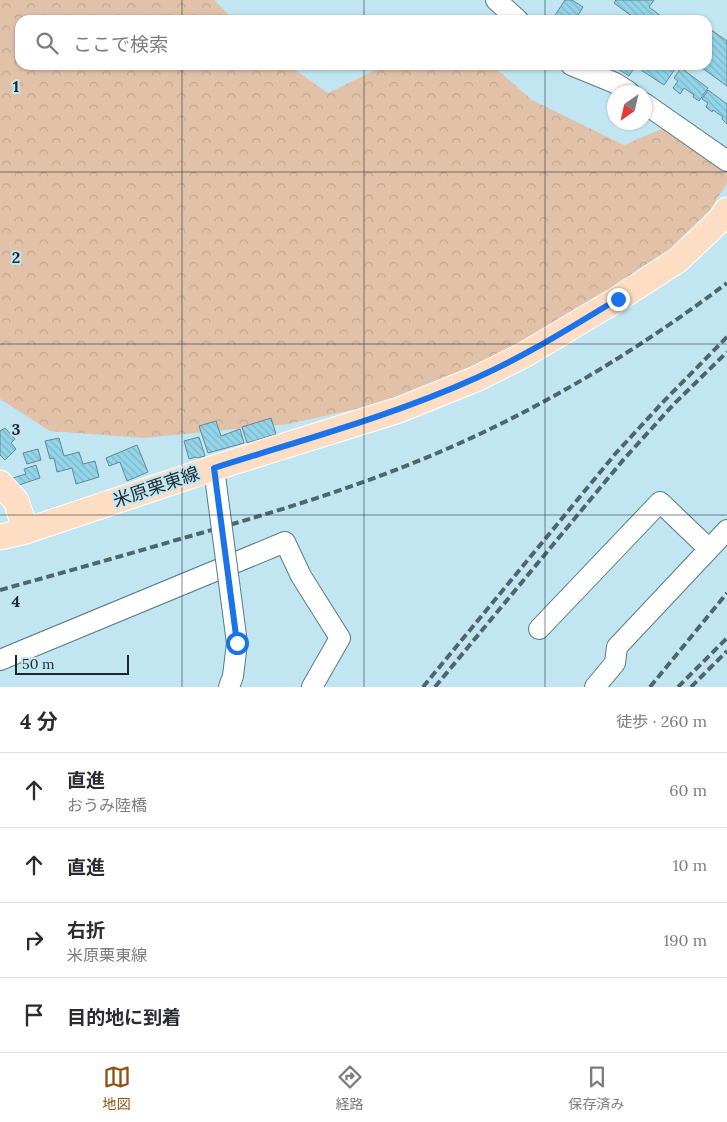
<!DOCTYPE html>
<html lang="ja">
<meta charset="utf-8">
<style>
body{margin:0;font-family:Lora,"Noto Sans JP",serif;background:#f2f2f3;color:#2b2b33}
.compass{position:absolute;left:607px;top:85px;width:45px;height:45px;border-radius:50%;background:#fff;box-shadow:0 1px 4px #0004;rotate:214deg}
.scale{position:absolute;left:15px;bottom:12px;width:114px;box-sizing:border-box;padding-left:5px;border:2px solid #1b292e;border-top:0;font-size:14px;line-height:18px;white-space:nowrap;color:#1b292e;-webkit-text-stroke:4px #c1e6f2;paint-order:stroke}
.stop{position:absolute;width:15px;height:15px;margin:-11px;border:4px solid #1a73e8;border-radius:50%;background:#fff}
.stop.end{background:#1a73e8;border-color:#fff;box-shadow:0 1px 5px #0008}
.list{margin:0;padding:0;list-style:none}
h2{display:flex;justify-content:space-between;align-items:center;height:65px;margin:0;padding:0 20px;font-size:21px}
h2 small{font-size:16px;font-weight:400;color:#7c7c81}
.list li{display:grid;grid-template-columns:32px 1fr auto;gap:15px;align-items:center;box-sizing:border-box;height:75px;padding:0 20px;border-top:1px solid #e1e1e2}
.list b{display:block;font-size:19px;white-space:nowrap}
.list p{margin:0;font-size:16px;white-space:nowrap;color:#7c7c81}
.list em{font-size:16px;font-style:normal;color:#7c7c81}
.icon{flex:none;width:28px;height:28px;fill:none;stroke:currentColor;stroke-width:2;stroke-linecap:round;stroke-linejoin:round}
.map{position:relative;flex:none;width:727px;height:687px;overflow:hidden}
.search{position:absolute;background:#fff;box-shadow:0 1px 4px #0004;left:15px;right:15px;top:15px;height:55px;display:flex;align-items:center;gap:12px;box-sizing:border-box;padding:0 18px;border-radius:15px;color:#7c7c81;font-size:19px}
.sheet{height:365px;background:#fff}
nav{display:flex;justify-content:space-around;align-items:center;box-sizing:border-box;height:70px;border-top:1px solid #e1e1e2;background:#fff;font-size:14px;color:#7c7c81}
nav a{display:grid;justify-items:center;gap:2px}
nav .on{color:#8f5214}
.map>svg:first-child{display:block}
.forest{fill:url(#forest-crowns)}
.building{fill:url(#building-back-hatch);stroke:#658892}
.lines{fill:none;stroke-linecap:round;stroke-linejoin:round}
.minor-casing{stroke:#587b85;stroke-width:22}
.major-casing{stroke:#fff;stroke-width:27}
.minor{stroke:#fff;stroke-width:20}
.major{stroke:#fddec5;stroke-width:25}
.rail{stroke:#4f656c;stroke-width:4;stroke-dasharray:8 4;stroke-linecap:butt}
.minor-bridge-casing{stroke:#587b85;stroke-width:22;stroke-linecap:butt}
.minor-bridge{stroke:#fff;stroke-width:20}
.route{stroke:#1a73e8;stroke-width:6}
.grid{fill:none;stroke:#1b292e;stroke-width:1;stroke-opacity:0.55}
.labels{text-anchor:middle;stroke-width:4;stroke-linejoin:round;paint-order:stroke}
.street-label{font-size:18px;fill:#1b292e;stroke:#c1e6f2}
.grid-label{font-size:16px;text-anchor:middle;font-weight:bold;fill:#1b292e;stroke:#c1e6f2;stroke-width:4;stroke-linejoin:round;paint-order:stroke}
</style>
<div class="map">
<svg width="727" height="687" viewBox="0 0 727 687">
<defs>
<pattern id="forest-crowns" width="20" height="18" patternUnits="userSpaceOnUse" patternTransform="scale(1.25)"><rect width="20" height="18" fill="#e1c2a9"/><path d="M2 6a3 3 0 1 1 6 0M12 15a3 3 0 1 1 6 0" fill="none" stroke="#c0a792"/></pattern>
<pattern id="building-back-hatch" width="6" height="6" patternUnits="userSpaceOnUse" patternTransform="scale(1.25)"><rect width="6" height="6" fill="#92d4e8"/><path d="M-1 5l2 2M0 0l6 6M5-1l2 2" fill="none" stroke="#7db6c7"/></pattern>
</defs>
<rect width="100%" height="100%" fill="#c1e6f2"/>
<path class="forest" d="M0 0H214L234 20H20V65H288L328 93 385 65H492L532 100 624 145 666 127 727 168V183L710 210 656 264 596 304 425 394 288 424 143 438 50 431 0 399Z"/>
<path class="building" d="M565 0H572L583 7 575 20H552Z
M616 0H654L649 7 666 20H637L614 3Z
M707 27 727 41V86L698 65H707Z
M612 65H636L629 76Z
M644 65H669L675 69 664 85 641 70Z
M681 68 708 88 699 101 693 97 694 95 684 88 680 94 673 88 678 81 674 78Z
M708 90 727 104V124L722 119 723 117 713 110 712 112 706 107 708 103 702 99Z
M271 418 276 434 247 443 242 427Z
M216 421 221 436 240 429 244 443 208 453 199 426Z
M5 428 15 439 11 443 16 449 5 460 0 455V431Z
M199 437 205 456 197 458 196 457 189 459 184 441Z
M59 438 64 456 79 452 83 464 95 461 99 477 76 484 72 468 57 472 54 458 50 459 45 441Z
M137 445 148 472 127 481 120 462 109 466 106 458Z
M38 449 41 460 27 464 23 453Z
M36 465 40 478 16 486 13 478 26 474 24 469Z"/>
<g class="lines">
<defs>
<path id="minor" d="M496 0 518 20
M571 65 615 83 629 92
M644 103 727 161
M214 468 218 499
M539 629 660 502 709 549
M0 660 285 542 301 576 340 638 312 687
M229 687 233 676 237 643
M595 687 615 663 617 647 727 530"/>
<path id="major" d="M0 483 16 501 26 531
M0 537 26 531 214 468 399 410 476 379 524 355 618 299 678 260 720 220 727 210"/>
</defs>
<use href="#minor" class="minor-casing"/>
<use href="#major" class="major-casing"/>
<use href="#minor" class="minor"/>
<use href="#major" class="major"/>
<path class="rail" d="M0 590C58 574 115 558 173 541 262 516 350 490 435 454 539 410 637 351 727 283
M423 687 616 453 664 401 727 337
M435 687 624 459 673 405 727 352
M650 687 727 593
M678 687 727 638
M691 687 727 651"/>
<defs>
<path id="minor-bridge" d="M218 499 237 643"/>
</defs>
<use href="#minor-bridge" class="minor-bridge-casing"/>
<use href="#minor-bridge" class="minor-bridge"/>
</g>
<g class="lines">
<path class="route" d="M237 643 214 468C302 440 392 416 476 378 526 356 571 327 618 299"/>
</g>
<path class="grid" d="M182 0V20M364 0V20M545 0V20M182 65V687M364 65V687M545 65V687M0 172H727M0 344H727M0 515H727"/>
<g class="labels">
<g class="street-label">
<text transform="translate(156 487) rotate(-19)" y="6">米原栗東線</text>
</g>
</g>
<g class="grid-label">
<text x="16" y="92">1</text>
<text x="16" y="263">2</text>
<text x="16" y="435">3</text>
<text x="16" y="607">4</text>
</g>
</svg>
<svg class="compass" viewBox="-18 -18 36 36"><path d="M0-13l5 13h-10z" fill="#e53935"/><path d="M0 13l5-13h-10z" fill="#7c7c81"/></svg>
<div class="scale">50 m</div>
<div class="stop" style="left:237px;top:643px"></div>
<div class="stop end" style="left:618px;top:299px"></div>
<div class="search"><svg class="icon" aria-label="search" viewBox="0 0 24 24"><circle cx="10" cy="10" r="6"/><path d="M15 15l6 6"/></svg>ここで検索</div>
</div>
<section class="sheet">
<h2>4 分<small>徒歩 · 260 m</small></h2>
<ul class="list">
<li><svg class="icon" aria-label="ahead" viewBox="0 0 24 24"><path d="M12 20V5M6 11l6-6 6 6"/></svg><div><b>直進</b><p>おうみ陸橋</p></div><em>60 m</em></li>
<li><svg class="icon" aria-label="ahead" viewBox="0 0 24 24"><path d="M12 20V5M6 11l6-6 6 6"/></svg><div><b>直進</b></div><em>10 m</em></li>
<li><svg class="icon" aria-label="right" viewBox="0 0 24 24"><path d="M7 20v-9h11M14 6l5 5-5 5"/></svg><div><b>右折</b><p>米原栗東線</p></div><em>190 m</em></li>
<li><svg class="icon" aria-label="arrive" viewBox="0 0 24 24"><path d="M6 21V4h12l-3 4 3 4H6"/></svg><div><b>目的地に到着</b></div></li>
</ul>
</section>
<nav>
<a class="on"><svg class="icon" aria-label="map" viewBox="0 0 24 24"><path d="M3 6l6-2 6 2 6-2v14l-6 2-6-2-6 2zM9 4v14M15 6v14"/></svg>地図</a>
<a><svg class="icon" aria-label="directions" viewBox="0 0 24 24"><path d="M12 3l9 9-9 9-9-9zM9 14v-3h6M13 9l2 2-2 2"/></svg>経路</a>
<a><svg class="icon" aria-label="saved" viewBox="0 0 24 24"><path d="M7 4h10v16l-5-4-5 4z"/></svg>保存済み</a>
</nav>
